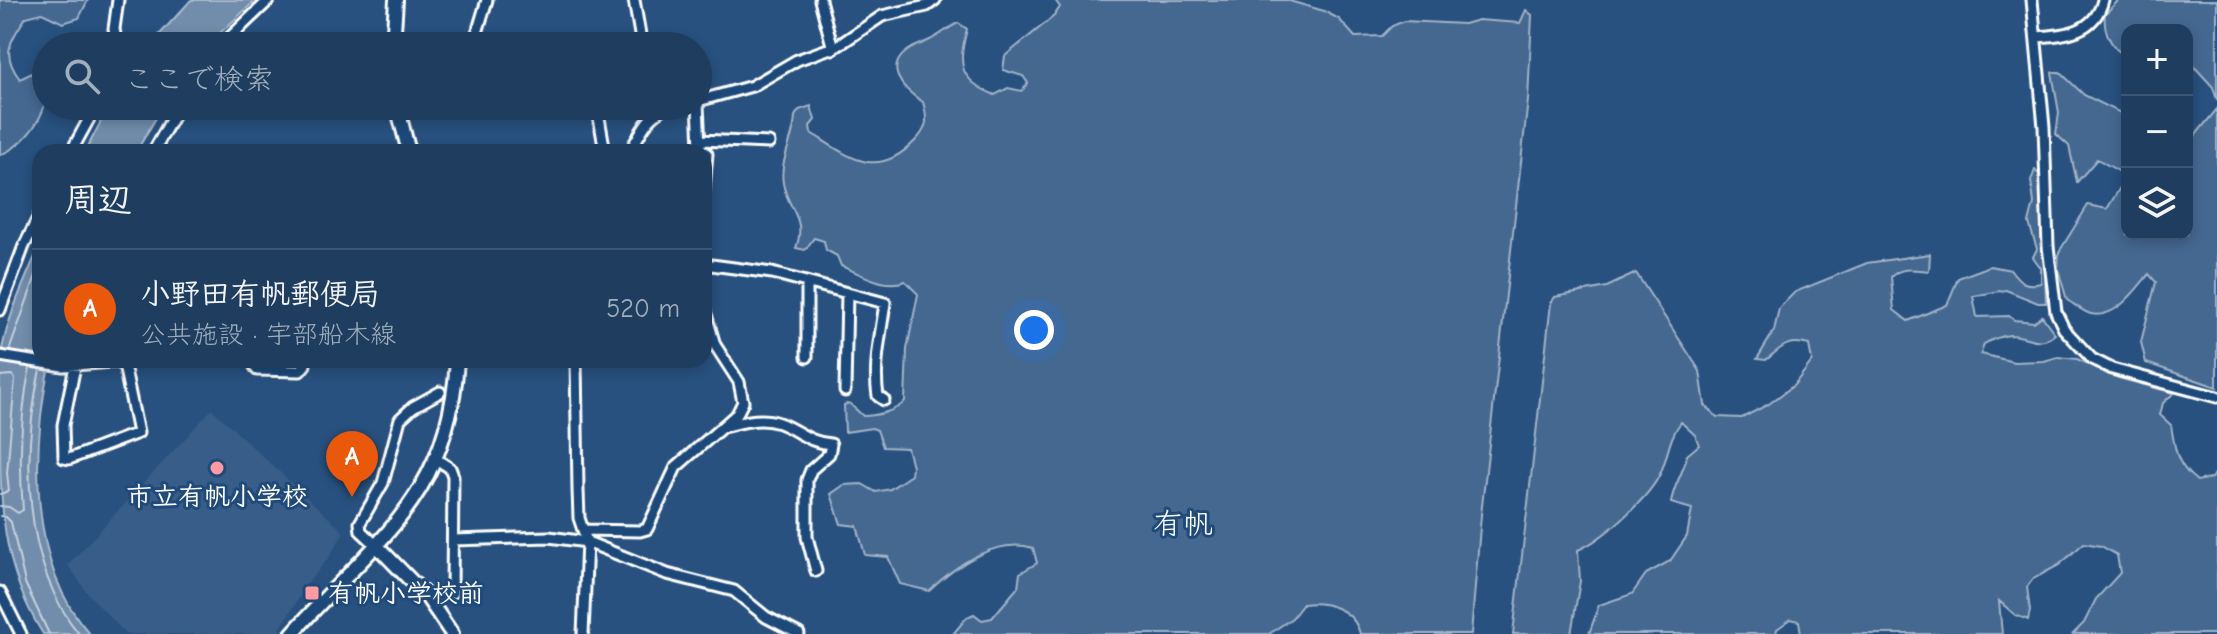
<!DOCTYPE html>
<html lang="ja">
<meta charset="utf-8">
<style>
body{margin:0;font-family:"Comic Neue","Klee One",sans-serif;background:#2b4868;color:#f1f3f6}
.controls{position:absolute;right:24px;top:24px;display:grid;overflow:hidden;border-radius:16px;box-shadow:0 4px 12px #0003}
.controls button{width:72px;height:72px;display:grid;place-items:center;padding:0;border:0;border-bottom:2px solid #3c5674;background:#1e3d5f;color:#f1f3f6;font:40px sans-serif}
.you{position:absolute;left:1034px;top:330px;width:28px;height:28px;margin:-20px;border:6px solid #fff;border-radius:50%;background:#1a73e8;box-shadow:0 0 0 12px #1a73e833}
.badge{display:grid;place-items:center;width:52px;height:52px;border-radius:50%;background:#ea580c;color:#fff;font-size:26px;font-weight:700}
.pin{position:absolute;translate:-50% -66px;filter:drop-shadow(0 2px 4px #0008)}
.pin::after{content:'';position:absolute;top:42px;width:28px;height:24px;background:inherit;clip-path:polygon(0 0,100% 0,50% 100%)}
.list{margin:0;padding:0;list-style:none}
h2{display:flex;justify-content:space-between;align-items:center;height:104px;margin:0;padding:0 32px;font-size:34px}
h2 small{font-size:26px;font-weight:400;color:#a1aebd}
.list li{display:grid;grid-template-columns:52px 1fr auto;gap:24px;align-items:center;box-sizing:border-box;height:120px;padding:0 32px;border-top:2px solid #3c5674}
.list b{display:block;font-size:30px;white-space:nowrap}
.list p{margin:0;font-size:26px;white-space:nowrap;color:#a1aebd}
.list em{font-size:26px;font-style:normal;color:#a1aebd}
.icon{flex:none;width:44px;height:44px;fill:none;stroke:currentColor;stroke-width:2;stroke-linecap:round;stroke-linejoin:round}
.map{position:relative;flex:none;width:2217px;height:634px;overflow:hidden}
.search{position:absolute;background:#1e3d5f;box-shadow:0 4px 12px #0003;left:32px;top:32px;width:680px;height:88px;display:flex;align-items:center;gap:20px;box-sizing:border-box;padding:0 28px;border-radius:44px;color:#a1aebd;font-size:30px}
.panel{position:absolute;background:#1e3d5f;box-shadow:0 4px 12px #0003;left:32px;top:144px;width:680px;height:224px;border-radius:24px}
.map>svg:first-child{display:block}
.built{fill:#375d88}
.green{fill:#446890;stroke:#a2b4c8;stroke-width:2}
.water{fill:#718dab;stroke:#aabbcd;stroke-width:2}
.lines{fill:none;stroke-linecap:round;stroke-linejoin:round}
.shore{stroke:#c6d1dd;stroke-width:2}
.minor-casing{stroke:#fff;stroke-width:15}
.major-casing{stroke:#fff;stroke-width:18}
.minor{stroke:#1f4a7a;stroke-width:9}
.major{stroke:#1f4a7a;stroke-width:12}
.poi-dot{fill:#ff9aa2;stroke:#1f4a7a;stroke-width:3}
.labels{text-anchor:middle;stroke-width:6;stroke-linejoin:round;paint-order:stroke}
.poi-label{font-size:26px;font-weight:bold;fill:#fff;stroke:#1f4a7a}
.quarter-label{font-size:30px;fill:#fff;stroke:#1f4a7a}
</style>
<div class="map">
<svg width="2217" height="634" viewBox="0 0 2217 634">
<rect width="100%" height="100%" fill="#28517f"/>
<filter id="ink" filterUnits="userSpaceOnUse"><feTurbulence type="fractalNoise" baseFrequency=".0125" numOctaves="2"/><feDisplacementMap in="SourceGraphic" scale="16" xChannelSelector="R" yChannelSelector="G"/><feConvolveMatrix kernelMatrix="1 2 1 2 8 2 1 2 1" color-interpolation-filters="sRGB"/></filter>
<g filter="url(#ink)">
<path class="built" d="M212 409 344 532 330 556 308 583 277 634H126L88 594 68 565Z"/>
<path class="green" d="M0 0H88L79 18 63 23 42 13 26 17C11 40 0 54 20 79L46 66C46 78 48 93 45 104 39 126 20 147 0 155Z
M1055 0H1286L1324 11 1339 19 1355 37 1382 36 1392 26 1404 21 1464 24 1478 20 1520 23 1526 10 1532 15 1528 100 1481 515 1471 634H1360C1354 609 1326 601 1303 604L1292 618 1269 634H953L967 617 974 614 982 620 992 618 1018 587 1020 573 1037 563 1033 548C995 537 955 566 929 591L900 584 888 557 865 555 857 526 841 524 831 494 844 485 862 484 876 492 890 489 911 475 912 466 907 448 883 447 877 430 872 428 845 432 844 405 849 403 863 416C876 416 897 411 905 401L907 349 918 294 905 281C884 289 862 274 841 266L837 256 826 250 824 241 814 238 805 250 796 248C807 217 788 211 783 183 779 160 795 138 795 116L799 110 811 106 815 120 810 126 811 133C850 157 876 181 915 141 928 128 928 120 923 102 902 89 881 66 912 48 918 45 924 43 930 40 940 35 948 28 958 23L967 29C958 64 958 80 995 95L1008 88 1022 91 1028 83 1023 76 1003 70 1005 56 1054 16 1060 7Z
M2119 0H2217V100L2213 87 2192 64H2187V30H2127V56C2111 50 2103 30 2105 14Z
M2052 72H2060L2084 95 2127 116V234H2187V135L2194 137 2217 109V387L2146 363 2141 342 2156 282 2149 274C2136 289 2116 320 2091 314 2083 312 2074 304 2067 300L2058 269 2059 252 2088 205 2107 209 2127 176 2097 159 2077 182 2069 146 2056 134 2059 113Z
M2035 170 2042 178 2046 303H2038L2006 290 1973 296 1977 317 2009 316 2014 320 2034 322 2042 316 2055 334C2039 348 2028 335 2010 335 2000 336 1993 339 1984 344L1981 354 2014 362 2044 361 2058 357 2077 359 2119 378 2174 393 2163 403 2160 415 2171 425C2175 450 2176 465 2197 481L2211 478 2217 472V634H2073L2084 623 2096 599 2120 573 2117 555 2101 546 2084 543 2059 565 2033 579 2027 587 2030 611 2028 620 2015 615 1999 601 2002 634H1801L1799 621 1791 619 1777 629 1776 634H1589L1599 605 1632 594 1646 574 1670 561 1687 536 1692 509 1671 503C1673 485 1684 473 1687 455L1699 445 1695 435 1681 422C1669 437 1668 457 1660 474 1649 498 1602 540 1578 550L1580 581 1571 634H1513L1551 303 1555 297 1607 287 1636 273 1700 371 1705 405 1717 417 1742 418 1769 404 1794 385 1812 361 1809 345C1787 339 1782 347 1766 360L1757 359 1774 331 1779 308 1795 292 1867 263 1930 254 1929 271C1916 270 1901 266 1891 277L1894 310 1908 321 1947 305 1958 278 1990 266 2011 270C2020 282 2025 287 2041 283V268L2033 257 2037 249 2029 223 2034 203 2031 181Z"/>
<path class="water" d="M191 0H256L206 46H149Z
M109 106H163L136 152H85Z
M40 245V360H50C32 446 27 565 90 634H43C1 567 0 503 0 428 0 406 0 382 0 360 6 320 24 282 40 245Z"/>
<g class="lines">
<path class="shore" d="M9 351 40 264
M40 369C22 454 22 563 79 634
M0 376 12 375 15 379 7 473 9 491 0 494
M0 506 9 507 18 513 23 510C19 463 20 415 30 367
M0 516 6 517 11 522 25 583 49 634"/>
<defs>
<path id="minor" d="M634 0 642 46
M820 0 833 49
M2032 0 2044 127 2048 246 2056 312 2064 329 2092 359 2112 369 2217 397
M2036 37C2065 35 2095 33 2103 0
M117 46 114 29 118 0
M221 46 269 0
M473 46 487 0
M698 101 752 86 797 60 839 45 882 16 927 6 935 0
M698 103 700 148 707 154 704 190
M597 106 605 152
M398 111 413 106
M700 140 769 143
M71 152 96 106
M153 152 179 106
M630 152C641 132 647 115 669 106
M704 264 772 273 885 303C881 333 873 367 878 396L884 400
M0 310 24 246 40 214
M0 356 63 366 136 360
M807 357V283
M251 360 257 370 300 371 305 365V360
M576 360 578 490 579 518 587 542 583 634
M75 366 63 425 64 458 69 459 138 433 123 360
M845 391 847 293
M722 427C741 423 759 416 779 423 798 430 809 443 831 444L829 454 811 470 807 480V537L816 571
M436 459 450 468 453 476 452 593
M584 530 640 531 647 529 676 467 737 414 743 402 739 382 715 345 704 307
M453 540 549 537 587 542 667 574 734 591 766 617 799 634
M377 546 361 531 360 523 383 483 400 419 413 407 440 392
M0 592 21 634"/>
<path id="major" d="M393 46 396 0
M397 106 409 152
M377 546 427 597 452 634
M292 634C375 540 449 499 457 360"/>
</defs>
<use href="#minor" class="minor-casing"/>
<use href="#major" class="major-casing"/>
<use href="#minor" class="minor"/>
<use href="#major" class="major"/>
</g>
</g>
<g class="poi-dot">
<circle cx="217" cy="468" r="8"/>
<rect x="304" y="585" width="16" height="16" rx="4"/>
</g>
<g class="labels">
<g class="poi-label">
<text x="217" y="505">市立有帆小学校</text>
<text x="328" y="602" text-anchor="start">有帆小学校前</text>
</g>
<g class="quarter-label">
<text x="1183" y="534">有帆</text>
</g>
</g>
</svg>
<div class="controls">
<button>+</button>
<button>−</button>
<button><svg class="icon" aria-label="layers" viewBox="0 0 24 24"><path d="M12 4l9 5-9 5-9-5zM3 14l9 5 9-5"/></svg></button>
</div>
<div class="you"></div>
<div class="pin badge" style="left:352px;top:497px">A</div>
<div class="search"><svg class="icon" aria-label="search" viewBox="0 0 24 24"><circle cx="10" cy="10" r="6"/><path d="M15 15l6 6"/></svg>ここで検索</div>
<section class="panel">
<h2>周辺<small></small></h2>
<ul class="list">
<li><span class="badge">A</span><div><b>小野田有帆郵便局</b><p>公共施設 · 宇部船木線</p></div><em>520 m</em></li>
</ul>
</section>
</div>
